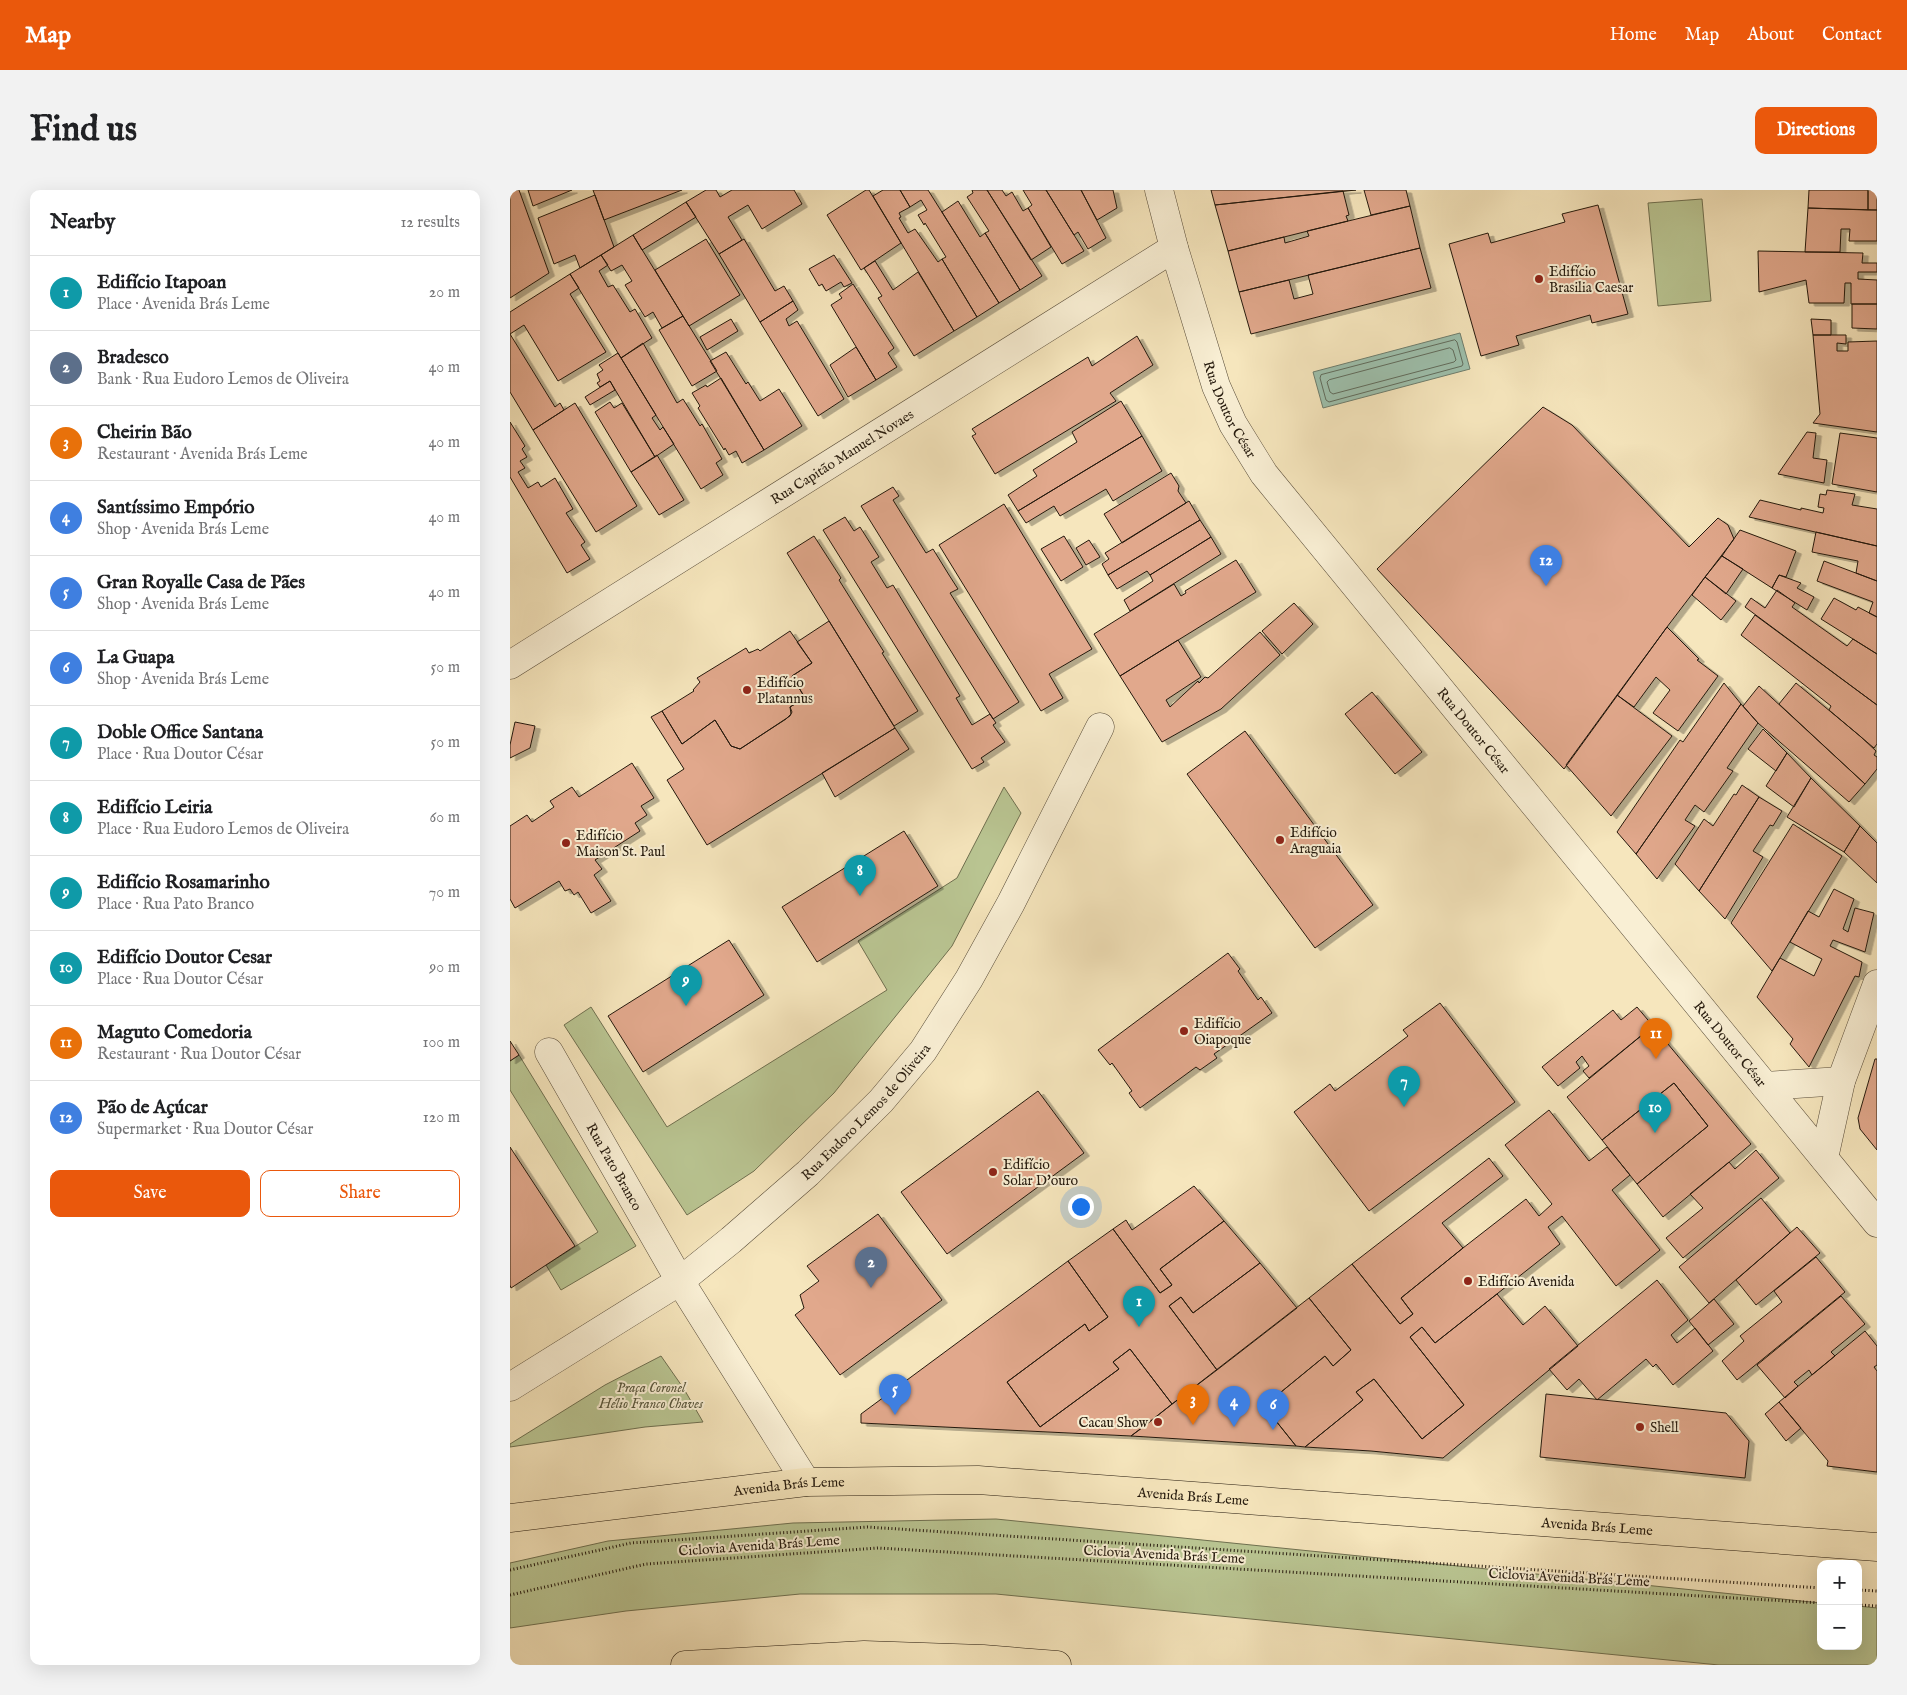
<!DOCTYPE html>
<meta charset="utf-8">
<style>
body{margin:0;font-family:"IM FELL English",serif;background:#f2f2f2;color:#202124}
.controls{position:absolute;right:15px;bottom:15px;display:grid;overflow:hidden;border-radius:10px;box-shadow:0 5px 20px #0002}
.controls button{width:45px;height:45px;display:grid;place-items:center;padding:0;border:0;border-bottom:1px solid #e0e0e0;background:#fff;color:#202124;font:25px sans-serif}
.you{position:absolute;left:570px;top:1016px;width:18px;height:18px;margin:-12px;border:4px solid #fff;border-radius:50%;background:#1a73e8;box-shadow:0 0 0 8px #1a73e833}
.badge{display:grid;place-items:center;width:32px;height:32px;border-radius:50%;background:#ea580c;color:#fff;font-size:16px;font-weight:700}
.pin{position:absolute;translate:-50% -41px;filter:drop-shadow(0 1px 2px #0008)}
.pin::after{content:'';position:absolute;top:26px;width:18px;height:15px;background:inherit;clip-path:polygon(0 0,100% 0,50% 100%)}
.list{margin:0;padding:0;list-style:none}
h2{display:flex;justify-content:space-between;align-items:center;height:65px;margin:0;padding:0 20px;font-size:21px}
h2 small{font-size:16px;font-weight:400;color:#757577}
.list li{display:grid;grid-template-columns:32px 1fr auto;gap:15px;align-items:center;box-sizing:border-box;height:75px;padding:0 20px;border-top:1px solid #e0e0e0}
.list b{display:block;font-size:19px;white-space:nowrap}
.list p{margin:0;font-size:16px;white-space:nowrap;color:#757577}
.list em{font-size:16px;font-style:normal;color:#757577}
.actions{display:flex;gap:10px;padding:15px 20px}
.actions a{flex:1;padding:11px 0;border:1px solid #ea580c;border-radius:10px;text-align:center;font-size:18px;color:#ea580c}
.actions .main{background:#ea580c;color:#fff}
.map{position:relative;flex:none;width:1367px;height:1475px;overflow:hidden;border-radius:10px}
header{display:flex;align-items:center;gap:30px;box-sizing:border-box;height:70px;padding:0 25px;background:#ea580c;color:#fff}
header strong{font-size:24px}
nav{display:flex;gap:28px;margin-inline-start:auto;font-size:18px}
.intro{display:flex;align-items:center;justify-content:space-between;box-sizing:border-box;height:120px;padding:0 30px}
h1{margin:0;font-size:35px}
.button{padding:12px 22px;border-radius:10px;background:#ea580c;color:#fff;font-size:18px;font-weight:700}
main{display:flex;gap:30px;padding:0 30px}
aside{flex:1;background:#fff;border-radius:10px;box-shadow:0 5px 20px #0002}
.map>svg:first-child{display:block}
.green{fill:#bac693;stroke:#6f7050}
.water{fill:#9dc0ad;stroke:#6d7d6d}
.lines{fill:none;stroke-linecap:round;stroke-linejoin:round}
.shore{stroke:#606c5d;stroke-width:1}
.building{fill:#e1a88c;stroke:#24190d;filter:url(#shadow)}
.minor-casing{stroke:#584c39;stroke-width:29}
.major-casing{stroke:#24190d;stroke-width:29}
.path{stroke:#24190d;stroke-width:3;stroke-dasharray:1 2.5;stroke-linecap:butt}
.minor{stroke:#f9efd4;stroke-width:28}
.major{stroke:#f6e6bd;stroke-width:28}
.poi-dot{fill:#8f2418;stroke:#f9efd4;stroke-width:2}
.labels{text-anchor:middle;stroke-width:4;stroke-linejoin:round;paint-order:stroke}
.poi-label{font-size:14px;fill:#24190d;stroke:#f9efd4;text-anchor:start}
.street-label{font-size:14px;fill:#24190d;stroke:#f9efd4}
.park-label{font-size:14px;font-style:italic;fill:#58563c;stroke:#f9efd4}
</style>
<header>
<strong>Map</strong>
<nav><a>Home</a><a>Map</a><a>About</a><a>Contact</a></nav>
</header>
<div class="intro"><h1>Find us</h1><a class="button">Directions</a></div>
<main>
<aside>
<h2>Nearby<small>12 results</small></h2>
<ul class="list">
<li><span class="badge" style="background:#0f9aa8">1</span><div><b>Edifício Itapoan</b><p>Place · Avenida Brás Leme</p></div><em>20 m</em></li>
<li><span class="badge" style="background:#5c6f8a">2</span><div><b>Bradesco</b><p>Bank · Rua Eudoro Lemos de Oliveira</p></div><em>40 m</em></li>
<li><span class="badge" style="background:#e8710a">3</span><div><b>Cheirin Bão</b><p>Restaurant · Avenida Brás Leme</p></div><em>40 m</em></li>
<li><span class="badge" style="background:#3f7fe0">4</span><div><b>Santíssimo Empório</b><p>Shop · Avenida Brás Leme</p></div><em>40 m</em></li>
<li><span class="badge" style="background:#3f7fe0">5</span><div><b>Gran Royalle Casa de Pães</b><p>Shop · Avenida Brás Leme</p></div><em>40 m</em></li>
<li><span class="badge" style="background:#3f7fe0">6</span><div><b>La Guapa</b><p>Shop · Avenida Brás Leme</p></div><em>50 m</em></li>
<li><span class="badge" style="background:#0f9aa8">7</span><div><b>Doble Office Santana</b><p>Place · Rua Doutor César</p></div><em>50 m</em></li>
<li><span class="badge" style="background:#0f9aa8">8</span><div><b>Edifício Leiria</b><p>Place · Rua Eudoro Lemos de Oliveira</p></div><em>60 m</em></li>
<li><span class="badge" style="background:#0f9aa8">9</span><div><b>Edifício Rosamarinho</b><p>Place · Rua Pato Branco</p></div><em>70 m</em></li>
<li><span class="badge" style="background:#0f9aa8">10</span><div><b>Edifício Doutor Cesar</b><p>Place · Rua Doutor César</p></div><em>90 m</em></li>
<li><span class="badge" style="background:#e8710a">11</span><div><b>Maguto Comedoria</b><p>Restaurant · Rua Doutor César</p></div><em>100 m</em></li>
<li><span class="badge" style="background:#3f7fe0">12</span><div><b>Pão de Açúcar</b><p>Supermarket · Rua Doutor César</p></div><em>120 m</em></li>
</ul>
<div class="actions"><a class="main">Save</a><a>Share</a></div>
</aside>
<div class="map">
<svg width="1367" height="1475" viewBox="0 0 1367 1475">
<defs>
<filter id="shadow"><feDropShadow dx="5.5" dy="3" stdDeviation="0" flood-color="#0004"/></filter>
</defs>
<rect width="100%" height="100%" fill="#f6e6bd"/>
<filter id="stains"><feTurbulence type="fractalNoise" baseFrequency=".004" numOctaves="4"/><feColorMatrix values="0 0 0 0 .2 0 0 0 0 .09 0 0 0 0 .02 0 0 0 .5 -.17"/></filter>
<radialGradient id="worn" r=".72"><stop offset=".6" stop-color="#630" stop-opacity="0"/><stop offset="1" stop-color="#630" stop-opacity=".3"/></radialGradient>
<path class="green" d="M1192 9 1201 111 1148 116 1138 13Z
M494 597 511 623 442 756 324 903 244 981 177 1025 54 835 81 817 157 937 377 800 348 751 447 688Z
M9 865 126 1056 51 1100 36 1075 88 1042 0 900V871Z
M151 1166 174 1199 193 1232 135 1237 0 1257V1254L95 1195Z
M486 1329 1311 1413V1456H1348V1416L1367 1418V1475H1209L486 1404H290L116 1421 0 1438V1373L98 1351 283 1333Z"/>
<path class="water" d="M950 143 960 179 813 218 803 182Z"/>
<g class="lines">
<path class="shore" d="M945 150 947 152 953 174 952 176 819 212 816 210 810 188 811 185Z
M940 158 943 160 946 170 944 172 823 204 820 202 817 192 819 190Z"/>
</g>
<path class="building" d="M0 0H9L39 83 0 108Z
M18 0H62L23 16Z
M83 0H172L94 30Z
M196 0H206L210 7 222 0H284L292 14 252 39 238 15 218 27 232 50 209 64 176 12Z
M356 0H359L391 53 351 80 317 25Z
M373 0H390L400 17 389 23 391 27 389 28 398 43 405 39 428 72 432 69 467 127 444 141 363 6Z
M390 0H418L489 113 467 127 432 69 436 67 415 33 414 35 408 25 417 20 411 10 400 17Z
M462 0H477L532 86 510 100 475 43 479 41 457 7 463 3Z
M477 0H492L496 6 502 2 513 21 518 18 541 57 521 70Z
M513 0H536L574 61 552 74 518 18 522 15Z
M536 0H571L596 48 578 59 568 42 564 45Z
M571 0H603L607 18 587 30Z
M701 0H846L705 15Z
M854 0H896L900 16 861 25Z
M1299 0H1358V20L1298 18Z
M1358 0H1367V20H1358Z
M833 1 839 25 836 26 838 31 718 61 705 15Z
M85 5 104 57 70 78 65 65 44 74 28 28Z
M448 11 470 47 475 43 510 100 489 113 432 22Z
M176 12 186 27 132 60 123 45Z
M1088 15 1118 124 1082 133 1080 125 1006 146 1009 155 971 166 939 54 978 43 981 53 1055 32 1052 24Z
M900 16 910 58 729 102 718 61 774 47 775 53 799 46 797 41Z
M1298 18 1367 20V51H1339L1340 39H1331L1330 62H1295Z
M123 45 173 126 152 138 143 122 135 127 115 95 122 91 112 75 101 81 91 65Z
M196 49 230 105 179 136 145 80Z
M234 49 265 101 274 96 283 111 250 132 209 64Z
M910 58 921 98 741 144 729 102 779 90 784 109 803 104 798 85Z
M1248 61 1353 63 1352 73H1367V82H1348V89L1367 90V114H1341V93H1335L1334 113H1299L1296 90 1249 102Z
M91 65 98 75 89 81 98 97 103 95 120 122 125 119 142 148 111 168 60 84Z
M324 65 342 93 334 97 331 92 316 101 312 94 309 96 299 79Z
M365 71 383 100 408 82 444 141 404 166 368 108 372 106 354 78Z
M60 84 69 98 60 104 96 162 48 191 14 135 0 144 45 217 50 213 54 220 23 240 0 202V122Z
M343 94 384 158 378 163 387 177 366 190 321 115 332 108 329 104Z
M283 111 288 120 276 129 279 136 287 131 334 209 308 226 250 132Z
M1342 114H1367V139L1342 138Z
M173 126 207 181 182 196 149 140Z
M221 129 228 141 197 160 190 147Z
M1301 129 1321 130V145H1303Z
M1303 145H1336V154L1327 153V161H1338V152L1367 151V242L1303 233 1310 224Z
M627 146 643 175 600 203 606 211 485 284 462 246 466 244 462 239 578 167 582 176Z
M133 153 167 213 173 209 190 236 192 234 212 269 206 273 213 285 191 299 111 168Z
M346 157 366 190 338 207 320 175Z
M216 162 236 194 238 192 250 211 269 199 292 236 254 260 200 171Z
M108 163 146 225 142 228 150 240 153 237 164 254 145 267 100 191 90 197 87 193 90 191 87 184 93 180 89 175Z
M211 188 254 260 232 273 226 261 219 265 215 258 214 260 188 218 190 216 182 203 196 195 197 197Z
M100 191 105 200 80 215 75 207Z
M611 211 632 246 508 321 498 305 527 286 523 280 567 252 562 242Z
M100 212 104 218 112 213 145 267 121 282 85 222Z
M65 213 127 316 86 342 23 240Z
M1033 217 1062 235 1179 357 1208 328 1218 335 1224 349 1157 437 1054 579 867 379Z
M0 232 15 256 12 259 17 267 10 271 15 278 8 282 18 298 28 292 31 297 45 288 63 319 56 323 75 352 71 355 80 369 57 383 0 287Z
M1297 242 1306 243 1303 268 1317 270 1314 293 1268 284Z
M1330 243 1367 248V302L1322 294Z
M632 246 652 281 603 311 596 299 550 326 544 316 516 333 508 321Z
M147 265 174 310 149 325 121 282Z
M661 283 669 296 668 301 676 313 612 353 594 324Z
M383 297 389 306 383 310 416 363 423 359 439 385 448 399 440 403 509 512 483 529 351 316Z
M1317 300 1345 304 1342 315 1367 319V356L1239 327 1250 310 1291 320V318L1313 323 1314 318 1308 317 1310 304 1316 305Z
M679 311 690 330 598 385 592 374 599 369 595 363Z
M494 314 582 459 539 484 553 508 531 521 429 355Z
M335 327 344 341 350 337 369 367 361 372 377 398 383 395 450 506 446 508 462 535 480 524 486 533 483 535 495 552 471 568 474 572 462 579 313 340Z
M690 330 701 347 640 385 637 381 607 399 598 385Z
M1230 340 1286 361 1276 387 1269 385 1262 398 1212 366Z
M1306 342 1367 356V391L1346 383 1348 371 1302 362Z
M304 346 331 388 329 390 374 462 372 463 408 521 384 536 277 363Z
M554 346 573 377 551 391 531 359Z
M701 347 711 364 620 421 614 410 643 391 640 385Z
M579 350 590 367 576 375 566 358Z
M1212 366 1233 379 1216 404 1195 387Z
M726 370 746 402 610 486 584 444 664 394 671 406 676 403 675 401Z
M1314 371 1367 391V427L1359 423 1363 412 1307 391Z
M1269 385 1291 393 1287 398 1304 407 1297 420 1262 398Z
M1195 387 1226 411 1211 430 1182 405Z
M1267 400 1285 413 1282 417 1337 456 1343 449 1367 464V515L1235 417 1241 408 1255 418Z
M1324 408 1346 420 1348 417 1367 427V464L1311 429Z
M784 413 803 434 772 464 752 441Z
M1245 425 1367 515V554L1364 558 1319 520 1321 516 1231 445Z
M319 431 385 538 197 655 157 590 174 579 141 527 152 521 172 554 205 530 221 556 230 559 276 529 281 524 280 517 295 508 282 486 302 473 287 452Z
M1157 437 1189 469 1187 470 1208 486 1168 541 1143 523 1160 500 1146 487 1124 517 1107 505Z
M280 441 302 473 282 486 295 508 280 517 282 522 280 526 230 559 221 556 205 530 172 554 152 521 184 501 183 500 190 492 187 488 236 458 239 463 248 459 250 461Z
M750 442 770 465 711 519 652 552 610 486 668 450 691 487 656 510 660 517 688 491 689 493 695 487 698 488Z
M1214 493 1231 514 1126 664 1107 642 1170 550 1173 552Z
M1286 493 1350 546 1366 561 1364 565 1367 567V579L1355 594 1269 514Z
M1249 496 1355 594 1339 612 1248 533 1233 516Z
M862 502 912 562 885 584 835 524Z
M1107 505 1162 546 1101 626 1056 575Z
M1231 514 1248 533 1217 578 1223 581 1194 622 1185 615 1175 630 1185 636 1147 689 1126 664Z
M5 532 25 536 20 558 0 568V555Z
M385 538 399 559 325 607 312 583Z
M1253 539 1277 563 1266 581 1238 559Z
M735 541 863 715 805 758 677 584Z
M1277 563 1301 588 1284 617 1256 596Z
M122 573 144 608 131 616 137 625 125 633 130 641 85 670 92 679 84 685 101 711 81 723 68 702 64 705 60 699 55 701 49 691 5 718 0 709V636L17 625 22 632 44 617 40 611 62 597 69 607Z
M1301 588 1350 636 1334 662 1277 627Z
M1232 595 1249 607 1189 701 1165 674 1194 629 1203 636 1224 604 1226 605Z
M1249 607 1272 621 1263 636 1260 635 1243 661 1253 667 1215 729 1189 701Z
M1283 634 1332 666 1262 781 1221 733Z
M1350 636 1367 653V693L1334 662Z
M394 641 428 696 307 772 272 717Z
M1324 699 1344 709 1333 739 1338 742 1345 718 1364 723 1355 762 1323 750 1320 756 1352 772 1349 787 1345 786 1299 877 1280 854 1283 849 1247 807 1270 768 1304 786 1312 769 1280 752 1298 721 1309 727Z
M219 750 254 805 133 882 98 826Z
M718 763 730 779 728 781 748 810 751 807 762 823 704 864 707 868 690 880 686 877 630 918 619 903 622 901 602 873 600 875 588 860Z
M930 813 1005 912 859 1021 784 922 820 894 825 901 898 846 893 840Z
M1127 817 1143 836 1079 888 1073 881 1079 876 1072 866 1066 872 1070 878 1048 896 1032 877 1103 820 1111 830Z
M1143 836 1241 954 1153 1027 1127 994 1198 936 1164 893 1092 950 1057 907Z
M0 851 9 865 0 871Z
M1365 869H1367V960L1350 939 1348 928Z
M1164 893 1198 936 1127 994 1092 950Z
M528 901 574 963 437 1064 391 1002Z
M1039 920 1079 971 1097 957 1120 985 1102 1000 1150 1060 1106 1096 1052 1026 1038 1037 1050 1054 925 1153 912 1137 900 1147 954 1215 912 1249 864 1189 846 1202 853 1210 795 1257 786 1256 754 1216 815 1166 823 1176 841 1160 799 1108 842 1074 890 1134 903 1124 891 1108 953 1058 1016 1009 1029 1026 1042 1014 995 955Z
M0 957 65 1056 1 1098 0 1095Z
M1246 960 1269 988 1173 1068 1156 1048 1193 1018 1180 1004 1219 972 1225 979Z
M979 968 993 986 932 1033 953 1058 891 1108 903 1124 890 1134 842 1074Z
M684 996 714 1031 650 1079 662 1095 650 1103 603 1039 616 1030 622 1040Z
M1251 1008 1280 1043 1199 1113 1169 1077Z
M368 1024 432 1110 330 1185 285 1125 294 1118 290 1105 309 1091 297 1076Z
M714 1031 750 1073 683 1123 671 1107 659 1116 707 1180 662 1214 620 1159 603 1172 609 1179 530 1237 497 1192 575 1134 579 1141 598 1127 558 1071 603 1039 650 1103 662 1095 650 1079Z
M1287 1037 1310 1063 1246 1115 1226 1090Z
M1306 1067 1335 1102 1227 1190 1212 1171 1234 1151 1230 1146 1272 1112 1264 1101Z
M558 1071 598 1127 579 1141 575 1134 497 1192 530 1237 609 1179 603 1172 620 1159 662 1214 632 1238 621 1246 351 1233V1224Z
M750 1073 787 1118 707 1180 659 1116 671 1107 683 1123Z
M1147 1090 1178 1130 1161 1145 1167 1153 1185 1138 1203 1161 1163 1195 1146 1174 1143 1177 1136 1169 1087 1210 1069 1189 1057 1200 1039 1179Z
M987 1104 1013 1135 1035 1116 1068 1156 933 1268 861 1261 795 1257 853 1210 846 1202 864 1189 912 1249 954 1215 900 1147 912 1137 925 1153Z
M1331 1106 1355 1134 1321 1162 1325 1166 1302 1185 1299 1180 1284 1192 1288 1196 1275 1208 1247 1175Z
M799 1108 841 1160 823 1176 815 1166 754 1216 786 1256 621 1246Z
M1204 1109 1224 1134 1198 1155 1179 1131Z
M1355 1141 1367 1156V1175L1364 1177 1367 1181V1282L1317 1276 1318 1271 1269 1212Z
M1036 1204 1216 1223 1239 1251 1235 1288 1030 1267Z
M1269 1212 1291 1238 1276 1251 1255 1224Z"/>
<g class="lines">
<defs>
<g id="minor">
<path id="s1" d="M649 0 664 58 706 196 723 234 754 284 1367 1033"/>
<path id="s2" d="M0 475 664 58"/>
<path id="s3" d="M39 862 170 1091 296 1292"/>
<path d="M1255 896 1331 891"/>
<path d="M1314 968 1331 891 1367 794"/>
<path id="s4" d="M0 1197 170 1091 221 1050 298 983 371 911 413 861 459 789 501 713 590 537"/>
</g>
<g id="major">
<path id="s5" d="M0 1328 296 1292 468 1290 1367 1357"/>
<path d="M175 1475 354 1465 473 1469 547 1475"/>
</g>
</defs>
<use href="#minor" class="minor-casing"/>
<use href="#major" class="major-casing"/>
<path class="path" d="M0 1380 121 1353 357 1337 1311 1398
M1348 1400 1367 1401
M0 1405 136 1374 368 1358 1311 1413
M1348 1415 1367 1416"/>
<use href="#minor" class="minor"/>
<use href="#major" class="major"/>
</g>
<g class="poi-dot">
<circle cx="1029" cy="89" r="5"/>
<circle cx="237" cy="500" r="5"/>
<circle cx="770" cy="650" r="5"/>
<circle cx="56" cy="653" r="5"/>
<circle cx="674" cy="841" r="5"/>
<circle cx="483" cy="982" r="5"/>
<circle cx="958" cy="1091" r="5"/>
<circle cx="648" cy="1232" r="5"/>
<circle cx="1130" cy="1237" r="5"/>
</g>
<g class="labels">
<g class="poi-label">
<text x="1039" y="86">Edifício<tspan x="1039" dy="16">Brasilia Caesar</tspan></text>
<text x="247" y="497">Edifício<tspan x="247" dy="16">Platannus</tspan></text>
<text x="780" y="647">Edifício<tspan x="780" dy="16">Araguaia</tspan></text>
<text x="66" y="650">Edifício<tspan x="66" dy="16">Maison St. Paul</tspan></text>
<text x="684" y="838">Edifício<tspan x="684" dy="16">Oiapoque</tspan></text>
<text x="493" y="979">Edifício<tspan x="493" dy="16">Solar D'ouro</tspan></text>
<text x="968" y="1096">Edifício Avenida</text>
<text x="638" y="1237" text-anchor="end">Cacau Show</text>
<text x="1140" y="1242">Shell</text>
</g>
<g class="street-label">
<text dy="5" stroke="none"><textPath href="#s1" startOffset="231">Rua Doutor César</textPath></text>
<text dy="5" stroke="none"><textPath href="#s2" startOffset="392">Rua Capitão Manuel Novaes</textPath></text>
<text dy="5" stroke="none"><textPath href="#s1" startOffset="636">Rua Doutor César</textPath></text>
<text dy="5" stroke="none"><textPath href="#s1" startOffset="1041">Rua Doutor César</textPath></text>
<text dy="5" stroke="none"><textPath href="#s4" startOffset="452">Rua Eudoro Lemos de Oliveira</textPath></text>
<text dy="5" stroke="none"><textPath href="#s3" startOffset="132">Rua Pato Branco</textPath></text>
<text dy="5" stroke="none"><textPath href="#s5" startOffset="281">Avenida Brás Leme</textPath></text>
<text dy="5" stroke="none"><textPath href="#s5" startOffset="686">Avenida Brás Leme</textPath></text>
<text dy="5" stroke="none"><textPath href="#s5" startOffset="1091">Avenida Brás Leme</textPath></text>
<text transform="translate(249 1355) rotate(-4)" y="5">Ciclovia Avenida Brás Leme</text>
<text transform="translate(654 1364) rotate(3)" y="5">Ciclovia Avenida Brás Leme</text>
<text transform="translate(1059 1387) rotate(3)" y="5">Ciclovia Avenida Brás Leme</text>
</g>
<g class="park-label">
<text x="141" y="1202">Praça Coronel<tspan x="141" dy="16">Hélio Franco Chaves</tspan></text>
</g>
</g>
<rect width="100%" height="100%" filter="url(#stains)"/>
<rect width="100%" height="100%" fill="url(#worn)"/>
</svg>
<div class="controls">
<button>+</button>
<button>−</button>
</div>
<div class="you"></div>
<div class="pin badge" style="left:629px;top:1137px;background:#0f9aa8">1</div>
<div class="pin badge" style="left:361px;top:1098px;background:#5c6f8a">2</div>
<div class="pin badge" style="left:683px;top:1235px;background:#e8710a">3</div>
<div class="pin badge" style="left:724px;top:1237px;background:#3f7fe0">4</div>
<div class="pin badge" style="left:385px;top:1225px;background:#3f7fe0">5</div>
<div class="pin badge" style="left:763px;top:1240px;background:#3f7fe0">6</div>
<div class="pin badge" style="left:894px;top:917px;background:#0f9aa8">7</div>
<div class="pin badge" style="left:350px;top:706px;background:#0f9aa8">8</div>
<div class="pin badge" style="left:176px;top:816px;background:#0f9aa8">9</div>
<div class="pin badge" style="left:1145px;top:943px;background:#0f9aa8">10</div>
<div class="pin badge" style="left:1146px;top:869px;background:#e8710a">11</div>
<div class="pin badge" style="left:1036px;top:396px;background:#3f7fe0">12</div>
</div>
</main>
